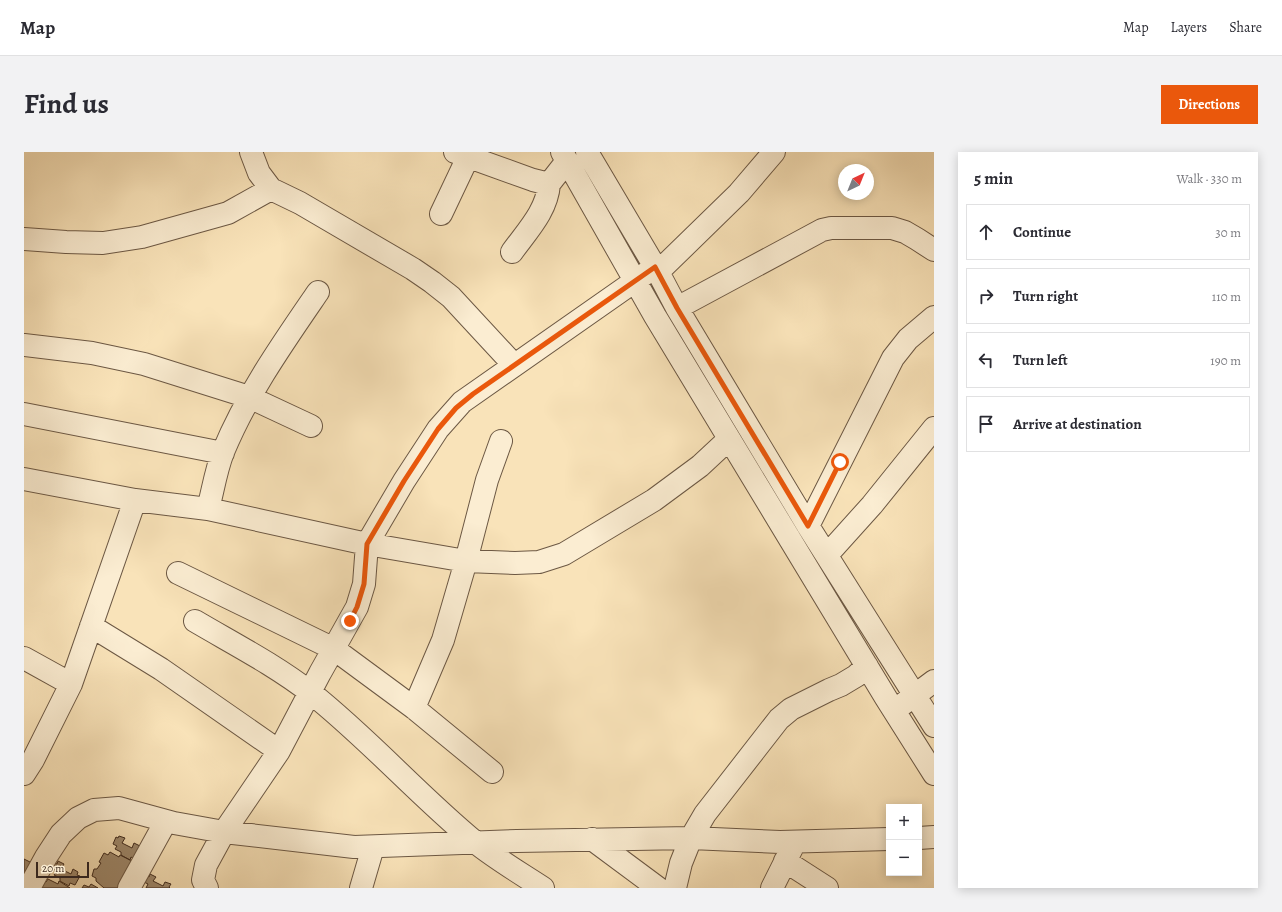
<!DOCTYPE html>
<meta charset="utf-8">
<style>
body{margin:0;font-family:Alegreya,serif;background:#f2f2f3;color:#2b2b33}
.controls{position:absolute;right:12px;bottom:12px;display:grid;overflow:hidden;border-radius:0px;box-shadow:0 2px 10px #0003}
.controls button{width:36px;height:36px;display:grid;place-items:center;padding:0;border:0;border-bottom:1px solid #e1e1e2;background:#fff;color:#2b2b33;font:20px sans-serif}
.compass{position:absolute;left:814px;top:12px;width:36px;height:36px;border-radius:50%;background:#fff;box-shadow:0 2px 10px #0003;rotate:43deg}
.scale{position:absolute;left:12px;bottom:10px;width:53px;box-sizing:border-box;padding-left:4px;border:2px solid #3d291d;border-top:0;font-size:11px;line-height:14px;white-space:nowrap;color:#3d291d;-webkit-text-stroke:3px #fbedd2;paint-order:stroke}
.stop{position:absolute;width:12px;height:12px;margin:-9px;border:3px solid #ea580c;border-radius:50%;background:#fff}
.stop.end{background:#ea580c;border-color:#fff;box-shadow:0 1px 4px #0008}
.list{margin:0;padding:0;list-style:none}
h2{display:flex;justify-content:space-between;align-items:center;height:52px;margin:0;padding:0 16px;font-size:17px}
h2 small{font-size:13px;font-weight:400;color:#7c7c81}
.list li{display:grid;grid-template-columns:26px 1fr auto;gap:12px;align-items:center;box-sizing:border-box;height:56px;margin:0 8px 8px;padding:0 8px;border:1px solid #e1e1e2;border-radius:0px}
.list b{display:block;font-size:15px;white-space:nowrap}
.list em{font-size:13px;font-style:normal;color:#7c7c81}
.icon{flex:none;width:22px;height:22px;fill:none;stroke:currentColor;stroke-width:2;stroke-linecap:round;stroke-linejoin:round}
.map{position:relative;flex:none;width:910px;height:736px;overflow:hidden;border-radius:0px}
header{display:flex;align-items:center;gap:24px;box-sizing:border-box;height:56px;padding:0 20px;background:#fff;border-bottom:1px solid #e1e1e2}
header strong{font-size:19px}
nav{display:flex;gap:22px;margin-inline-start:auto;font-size:14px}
.intro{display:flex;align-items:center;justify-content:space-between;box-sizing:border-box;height:96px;padding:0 24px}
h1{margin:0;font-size:28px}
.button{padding:10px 18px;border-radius:0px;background:#ea580c;color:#fff;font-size:14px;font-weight:700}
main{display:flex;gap:24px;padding:0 24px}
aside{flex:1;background:#fff;border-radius:0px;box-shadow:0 2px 10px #0003}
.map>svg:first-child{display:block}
.building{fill:#9f8a6e;stroke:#3d291d}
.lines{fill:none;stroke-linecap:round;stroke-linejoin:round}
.minor-casing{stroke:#6c5844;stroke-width:24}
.minor{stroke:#fbedd2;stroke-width:22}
.route{stroke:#ea580c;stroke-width:5}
</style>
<header>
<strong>Map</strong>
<nav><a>Map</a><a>Layers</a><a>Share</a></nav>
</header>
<div class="intro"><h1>Find us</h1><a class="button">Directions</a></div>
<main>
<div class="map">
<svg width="910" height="736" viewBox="0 0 910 736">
<rect width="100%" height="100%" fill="#f9e3b9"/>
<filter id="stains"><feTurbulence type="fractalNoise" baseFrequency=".005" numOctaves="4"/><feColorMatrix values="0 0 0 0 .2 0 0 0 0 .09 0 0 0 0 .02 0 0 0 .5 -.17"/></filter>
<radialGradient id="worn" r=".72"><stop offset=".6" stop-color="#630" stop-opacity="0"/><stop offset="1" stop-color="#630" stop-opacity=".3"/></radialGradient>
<path class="building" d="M95 684 101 686 98 691 108 696 110 691 116 694 112 708 107 705 106 708 97 703V700L91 697 93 694 89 692 92 685 94 686Z
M86 700 95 705 96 703 108 709 98 736H80L72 729V726L68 724 70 717H73L77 711 75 710 80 701 84 703Z
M0 707 8 711 0 724Z
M34 709 40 712 37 717 47 722 49 717 54 720 53 723 56 724 51 733 46 731 45 734 36 729V726L30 723 32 720 28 718 31 711 33 712Z
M126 722 132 725 129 729 139 734 141 730 147 732 145 735 146 736H122L124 732 120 730 123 724 125 725Z
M24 727 34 732 35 729 46 736H13L18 728 22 730Z
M67 732 74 736H58L60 733 65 735Z"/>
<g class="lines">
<defs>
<path id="minor" d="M227 0 235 21 247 37 276 51 389 117 408 130 427 145 490 213
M431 0 509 28 525 32 543 9
M538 0 631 164 862 546 910 622
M563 0 634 120 653 156 784 374 910 574
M417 62 444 5
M0 87 42 90 79 91 118 85 204 61 247 37
M488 100C503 79 523 59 525 32
M634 120 715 41 750 0
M653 156 798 78 807 76H868L881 80 893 87 910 98
M0 193 68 201 120 212 225 245 287 274
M0 262 199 301
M0 327 111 348 184 357 343 392 442 409 491 411 515 410 540 402 630 348 676 314 705 287
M184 357C189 338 192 318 199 300 223 242 259 191 294 140
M784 374 869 206 884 187 910 165
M803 403 848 353 910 276
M154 421 310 497 390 556 468 620
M171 469C210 492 251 513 287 541 345 587 394 643 451 690 472 707 496 721 519 736
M67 474 137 517 255 599
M0 506 47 532
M879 552 910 529
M390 556 419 488 442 409 463 328 477 289
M0 622 9 608 47 532 111 348
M895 686 910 685
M568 687 634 736
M761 709 803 736
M5 736 22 705 37 682 54 666 70 658 95 656 150 671 200 680 330 695 493 689 667 686 756 690 865 687
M105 736 142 669
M183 736 179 728 182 713 200 680 255 599 296 521 333 455 340 432 343 392 380 329 414 277 438 250 631 115
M337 736 349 695
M651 736 657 711 667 686 681 662 755 567 767 557 805 538 817 533 832 524 843 514
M748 736 771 690"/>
</defs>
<use href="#minor" class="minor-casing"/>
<use href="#minor" class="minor"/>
</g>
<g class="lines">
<path class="route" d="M326 469 333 455 340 432 343 392 380 329 414 277 432 256 449 242 631 115 653 156 784 374 816 310"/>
</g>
<rect width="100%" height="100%" filter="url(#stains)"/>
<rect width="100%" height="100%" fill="url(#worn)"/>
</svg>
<div class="controls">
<button>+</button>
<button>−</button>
</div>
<svg class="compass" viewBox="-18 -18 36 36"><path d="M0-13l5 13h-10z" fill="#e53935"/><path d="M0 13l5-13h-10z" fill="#7c7c81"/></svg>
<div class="scale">20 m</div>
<div class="stop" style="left:816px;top:310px"></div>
<div class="stop end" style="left:326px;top:469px"></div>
</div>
<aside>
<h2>5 min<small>Walk · 330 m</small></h2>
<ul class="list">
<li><svg class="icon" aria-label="ahead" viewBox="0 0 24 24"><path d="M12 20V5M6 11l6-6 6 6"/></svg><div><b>Continue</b></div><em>30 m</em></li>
<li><svg class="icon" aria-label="right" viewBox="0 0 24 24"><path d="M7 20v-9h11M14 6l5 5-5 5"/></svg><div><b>Turn right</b></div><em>110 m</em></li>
<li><svg class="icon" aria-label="left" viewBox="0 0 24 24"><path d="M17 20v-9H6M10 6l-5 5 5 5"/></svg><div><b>Turn left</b></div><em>190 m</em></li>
<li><svg class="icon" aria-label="arrive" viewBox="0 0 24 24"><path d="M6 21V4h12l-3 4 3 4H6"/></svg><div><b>Arrive at destination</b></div></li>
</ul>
</aside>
</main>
